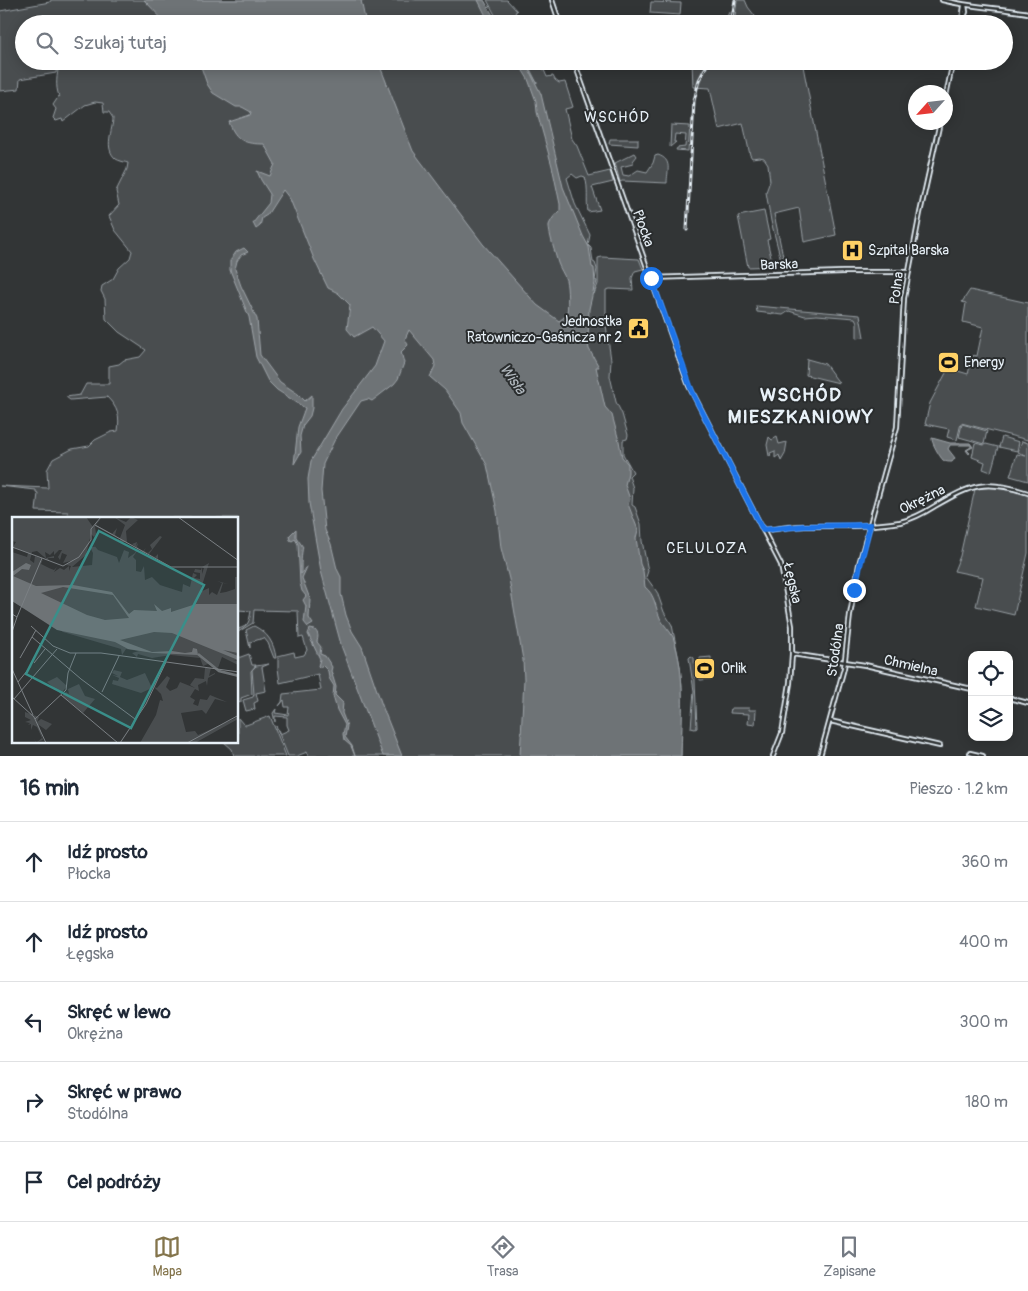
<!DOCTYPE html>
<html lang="pl">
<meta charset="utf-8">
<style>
body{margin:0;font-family:Pangolin,sans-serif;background:#f6f6f7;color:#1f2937}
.controls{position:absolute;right:15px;bottom:15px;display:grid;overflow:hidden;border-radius:10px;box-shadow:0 2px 12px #0003}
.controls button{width:45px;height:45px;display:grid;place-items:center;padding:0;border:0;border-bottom:1px solid #e0e1e3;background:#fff;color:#1f2937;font:25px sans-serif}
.compass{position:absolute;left:908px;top:85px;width:45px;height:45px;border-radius:50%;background:#fff;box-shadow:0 2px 12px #0003;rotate:243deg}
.stop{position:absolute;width:15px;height:15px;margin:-11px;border:4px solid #1a73e8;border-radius:50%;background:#fff}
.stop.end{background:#1a73e8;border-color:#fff;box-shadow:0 1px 5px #0008}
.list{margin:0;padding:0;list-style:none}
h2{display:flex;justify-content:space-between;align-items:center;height:65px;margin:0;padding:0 20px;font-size:21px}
h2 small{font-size:16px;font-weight:400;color:#747a83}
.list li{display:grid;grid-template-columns:32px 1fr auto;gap:15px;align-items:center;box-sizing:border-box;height:80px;padding:0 20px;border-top:1px solid #e0e1e3}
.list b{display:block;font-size:19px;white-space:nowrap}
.list p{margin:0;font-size:16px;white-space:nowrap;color:#747a83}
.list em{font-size:16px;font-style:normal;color:#747a83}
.icon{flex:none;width:28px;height:28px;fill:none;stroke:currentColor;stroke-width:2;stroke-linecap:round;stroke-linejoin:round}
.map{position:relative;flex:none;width:1028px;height:756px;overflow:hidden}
.search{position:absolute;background:#fff;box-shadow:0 2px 12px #0003;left:15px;right:15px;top:15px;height:55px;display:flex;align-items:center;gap:12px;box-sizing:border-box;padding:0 18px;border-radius:28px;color:#747a83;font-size:19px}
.sheet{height:465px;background:#fff}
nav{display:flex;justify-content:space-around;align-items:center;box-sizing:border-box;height:70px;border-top:1px solid #e0e1e3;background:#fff;font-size:14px;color:#747a83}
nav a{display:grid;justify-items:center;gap:2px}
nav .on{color:#84754c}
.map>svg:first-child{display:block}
.green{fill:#494d4f;stroke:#989fa4}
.water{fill:#6e7376;stroke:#9fa5aa}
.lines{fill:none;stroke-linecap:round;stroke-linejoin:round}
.tertiary-casing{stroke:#e8f1f8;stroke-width:6}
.tertiary{stroke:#2a2d2e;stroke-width:2.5}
.rail-casing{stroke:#e8f1f8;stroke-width:3}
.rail{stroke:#2a2d2e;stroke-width:1;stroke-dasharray:4;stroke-linecap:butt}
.route{stroke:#1a73e8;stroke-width:6}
.labels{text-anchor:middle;stroke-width:4;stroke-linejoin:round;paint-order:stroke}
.street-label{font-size:14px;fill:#e8f1f8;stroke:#2a2d2e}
.poi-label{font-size:14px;fill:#e8f1f8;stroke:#2a2d2e;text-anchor:start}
.neighbourhood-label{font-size:15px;letter-spacing:1px;fill:#e8f1f8;stroke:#2a2d2e}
.water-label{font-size:15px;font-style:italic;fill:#b1b8be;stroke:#2a2d2e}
.district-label{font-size:19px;font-weight:bold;letter-spacing:1px;fill:#e8f1f8;stroke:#2a2d2e}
.inset-river{fill:none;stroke:#6e7376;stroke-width:2.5}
.inset-road{fill:none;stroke:#7b8084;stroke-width:1}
.view{fill:#3a8f8a;fill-opacity:0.15;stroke:#3a8f8a;stroke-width:2.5}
.inset-edge{fill:none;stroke:#e8f1f8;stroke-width:2.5}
</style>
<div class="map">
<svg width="1028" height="756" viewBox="0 0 1028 756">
<rect width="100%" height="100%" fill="#323536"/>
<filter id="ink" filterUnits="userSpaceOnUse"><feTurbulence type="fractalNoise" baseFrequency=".02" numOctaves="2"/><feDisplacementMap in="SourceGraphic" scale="10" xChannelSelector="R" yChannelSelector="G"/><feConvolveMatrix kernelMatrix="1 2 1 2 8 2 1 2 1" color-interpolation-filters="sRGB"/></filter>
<g filter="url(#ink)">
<path class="green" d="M51 0H483L493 18 499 24H24V61H57L56 73 20 79 19 89 0 91V11L50 2Z
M487 0H507L517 11 515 12 522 24H500Z
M737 0H745L748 7 761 24H724L729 12 735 17Z
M651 2 681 3 680 15 650 13Z
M64 61H524L537 83 526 61H540L547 77 553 76 555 80 559 83 565 82 573 107 565 109 572 139 577 146 589 176 610 171 613 182 592 187 600 210 588 212C586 200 589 189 585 177L582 176 577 178 572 174 567 178 575 204 590 235 588 245 591 248 593 262 595 263 597 269 595 280 597 281 594 294 598 284V258L602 257 639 259 643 269 635 271 632 278 633 290 610 289 606 290V325L611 360 610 376 616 402 622 414 628 435 627 439 623 440V454L633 472 629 476 633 488 632 505 635 507 641 524 642 541 648 571 646 577 657 592 664 612 672 625 680 666 682 688 681 756H309L307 752 297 756H288L276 726 280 734 289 730 287 725V717L275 716V722L273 713 276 709 275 713 288 715 289 707H285L284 700 279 706 282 702 283 694 321 690 318 674 280 683 278 668V656L294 652 295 657 304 655 307 650 303 637 299 638 298 611 254 610 253 623 238 632V629C249 626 249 622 251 611L238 610V518H67L68 512 36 511 38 493 36 492V490L0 486 48 488 47 470 53 459 72 449 89 446 95 440 111 432 118 431C120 416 118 408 107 397L70 400 66 397 80 395 86 384H109V366L119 364 124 360 140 357 146 350 119 332 106 319 105 299 101 291 102 286 113 279 119 268 130 258 132 251 115 230 109 216 119 205 116 191 127 169 128 163C125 162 119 161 116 159 103 148 113 130 113 118L109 112H104L103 103 95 102 85 105 63 122 62 119 56 121 53 118 56 109 53 105 59 96C55 86 57 75 59 65Z
M692 61H802L836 235 804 242 799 208 774 214 784 261 781 260 771 221 766 192 770 181 768 164 764 158 759 157 752 158 750 155 743 123 719 129 710 88 693 87Z
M671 125 690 126 688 151 676 150 677 148 685 147 686 135 675 134 674 142H676L670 147Z
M610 139H638V146L609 144Z
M635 153 637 156 633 161V164L621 167 623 175 629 176 638 170 647 172 653 163 655 156 658 155C673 160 667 171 667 183L622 181 620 182 615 163Z
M764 211 770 239 767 240 773 266 748 267 738 216Z
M970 290 1028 303V440L961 423 957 440 947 437 949 429 925 424 930 403 947 371 950 372 951 369 968 374 973 355 977 356 983 327 963 322 966 303 962 302Z
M756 306 860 315 864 337 857 338V322L855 318 817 315 805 316 789 311 783 315 757 312Z
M807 359 825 364 839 383 806 375Z
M962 424 987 431 984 444 959 437Z
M769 437 772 440 777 437 779 444 787 442 785 454 781 461 779 455 775 458V451L770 453 771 456H769L767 445Z
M1002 437 1019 442 1017 451 999 447Z
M1022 441 1028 443V481L1010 476 1017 454 1026 456 1018 452Z
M975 443 984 445 986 444 998 447 991 472 983 469 985 462 972 457Z
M995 487 1008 489 1028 495V553L1014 615 976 606 983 577 954 571 960 556 975 489Z
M254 626C268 633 274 643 276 658H274L268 643 264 638 250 642V648L246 630Z
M249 654 252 665H256L251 671 252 694 241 698V702L238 703V658Z
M691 656 694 658 697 728 695 729 691 728 694 691 689 658Z
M711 657V679L700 680V658Z
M269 664 262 667 266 691 256 693 258 701 254 703 255 709 246 711 243 700 253 697 254 694 252 670 256 666Z
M731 708H749V710H756L755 725 748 724 749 714 730 713Z
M270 716 286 756H234L232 749 224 742H238V718L243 724 246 725Z"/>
<path class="water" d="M144 0H361L366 24H167Z
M478 0H484L498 24H490Z
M199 61H378L413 151 483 244 537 305 559 321 567 315C568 306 568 289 566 280 564 274 560 269 558 263 556 256 548 231 549 225 551 219 556 214 560 210V204L552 166 537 112 536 101 528 79 517 61 525 62 541 94 563 187 583 236 589 247 592 267 594 268 595 283 589 309 588 343 589 349 599 367H596L605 407 612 415 619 441 622 457 628 464V473L625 485 630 499 628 504 638 530 636 538 640 564 643 571 645 587C655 595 655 606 660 618 663 625 670 630 673 637 686 674 682 718 681 756H520L524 679 523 660 509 579 501 548 497 511 487 465 463 423 461 413 445 390 430 377 435 366 434 360 409 330 405 339 408 345 401 352 404 363 398 379 394 384 372 401 368 399 361 401 334 441 323 464 321 491 325 530 331 544 337 569 341 577V594L346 615 352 631 362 647 383 708 402 756H383L342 648 321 571 309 503 308 479 311 461 342 409 375 366 384 341 372 327 354 337 347 329 350 305 338 293 328 288 314 259 290 199 283 190 267 215 262 218 260 226 256 229 253 223 269 203 270 194 261 180 257 171 270 176 275 164 264 144C245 144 236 141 229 122L250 115 251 112 242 107H236L213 93 207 84Z
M244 248 248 252 241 255 237 261 235 269 241 286 257 319 260 355 280 382 298 394 305 401 312 395V408L310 416 303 425 300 436 301 452 294 464 298 427 305 408 277 390 268 381 256 357 249 317 230 270V261L236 252Z
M932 438 950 443H970L973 447 967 450 970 453 969 454 966 450 971 447V445H950L948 449 955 458 952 462C948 462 946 462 943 460 940 457 931 442 932 438Z
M296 529V537L303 547C301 554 301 565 301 574L305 568 307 567 302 578 310 599 309 618 313 624 308 627 304 622 306 606 303 600 306 596 302 591 300 583 298 544 295 539 292 541 290 540 289 536Z
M310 629 315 630C319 634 318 637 317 642L321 647 320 654 325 656 332 667 331 671 336 687 335 695 343 703 342 713 347 726 345 737 352 746 355 756 351 746 344 740 343 734 345 725 337 710 333 696 334 686 329 678 328 671 322 665 320 668 318 666 320 659 308 634Z"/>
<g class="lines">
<defs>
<path id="tertiary" d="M552 0 560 24
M942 0C970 7 999 8 1028 13
M962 20 964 6
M961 24 966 12 965 5
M574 61 689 386 781 565 792 626V654L790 683 782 733 773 756
M946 96 953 61
M651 278 843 272H909
M763 530C777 529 791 526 805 526 836 526 869 527 900 522 913 519 924 513 935 506 973 484 985 479 1028 493
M792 654 865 665 972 689
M1009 698 1028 703
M830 721 940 746
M970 753 983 756
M820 756 844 668 850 615 859 564 897 427 904 298 920 213 940 122"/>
</defs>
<use href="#tertiary" class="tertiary-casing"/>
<use href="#tertiary" class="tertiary"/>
<defs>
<path id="rail" d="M731 24 735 0
M687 230 694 101 699 80 709 61"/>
</defs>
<use href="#rail" class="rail-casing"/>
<use href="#rail" class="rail"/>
</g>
</g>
<g class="lines" filter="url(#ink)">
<path class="route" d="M651 278 693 394 763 530 804 526 870 525 854 590"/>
</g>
<defs>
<symbol id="hospital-square" viewBox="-11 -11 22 22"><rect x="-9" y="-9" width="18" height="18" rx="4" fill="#ffd166" stroke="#2a2d2e"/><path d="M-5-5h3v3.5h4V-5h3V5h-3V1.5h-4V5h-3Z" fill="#111"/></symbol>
<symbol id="civic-square" viewBox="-11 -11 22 22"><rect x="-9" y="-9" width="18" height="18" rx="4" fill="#ffd166" stroke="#2a2d2e"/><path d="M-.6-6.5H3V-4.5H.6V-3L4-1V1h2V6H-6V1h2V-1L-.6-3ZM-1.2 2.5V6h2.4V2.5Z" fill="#111"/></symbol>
<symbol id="stadium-square" viewBox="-11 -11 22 22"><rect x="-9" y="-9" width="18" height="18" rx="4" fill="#ffd166" stroke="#2a2d2e"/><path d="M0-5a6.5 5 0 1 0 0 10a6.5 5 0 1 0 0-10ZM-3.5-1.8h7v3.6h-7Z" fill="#111"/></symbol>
</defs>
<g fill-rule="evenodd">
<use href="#hospital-square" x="840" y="238" width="25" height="25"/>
<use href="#civic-square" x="626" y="316" width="25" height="25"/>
<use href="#stadium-square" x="936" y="350" width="25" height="25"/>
<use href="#stadium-square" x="692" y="656" width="25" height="25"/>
</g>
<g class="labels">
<g class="street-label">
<text transform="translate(644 228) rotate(70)" y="5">Płocka</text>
<text transform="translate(779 264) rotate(-2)" y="5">Barska</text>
<text transform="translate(896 288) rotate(-82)" y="5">Polna</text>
<text transform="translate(922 499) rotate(-26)" y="5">Okrężna</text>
<text transform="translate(793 583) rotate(77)" y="5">Łęgska</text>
<text transform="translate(835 650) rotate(-82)" y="5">Stodólna</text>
<text transform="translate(911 665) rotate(13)" y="5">Chmielna</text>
</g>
<g class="poi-label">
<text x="868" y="255">Szpital Barska</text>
<text x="622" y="326" text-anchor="end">Jednostka<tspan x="622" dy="16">Ratowniczo-Gaśnicza nr 2</tspan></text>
<text x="964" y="367">Energy</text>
<text x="721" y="673">Orlik</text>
</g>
<g class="neighbourhood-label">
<text x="617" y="122">WSCHÓD</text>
<text x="707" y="553">CELULOZA</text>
</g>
<g class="water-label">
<text transform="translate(513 379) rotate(55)" y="5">Wisła</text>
</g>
<g class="district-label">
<text x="801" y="401">WSCHÓD<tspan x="801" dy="22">MIESZKANIOWY</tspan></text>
</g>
</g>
<g transform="translate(12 517)">
<rect width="226" height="226" fill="#323536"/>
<path d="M0 0H74L81 10 90 0 84 8 99 16 100 17 105 11 103 18 108 21 113 8 102 0 114 5 119 0 126 3 114 14 115 25H108V21L106 24 107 20 100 18 83 9 84 17 82 20 79 17 74 38 60 50 80 48 81 36 78 30H83L81 27 86 33 105 40 107 46 112 33 117 35 116 41 123 36 125 31 120 27 125 25 124 29 126 26 125 30 131 34 134 31 132 34 136 36 140 32 138 28 148 19 150 20 137 37 143 40 146 37V42L133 35 131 37 127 31 121 40 124 43V54L129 55 132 49 133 63 140 60 148 68 170 75 171 67 178 70 181 56 185 58 182 61 188 62V56L182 55 183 52 189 53 190 50V57L192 51 190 50 197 46 188 75 197 71V78L200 75 205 78 210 66 205 64 216 67 211 66 208 76 214 75 223 72V60H225L226 143H221L226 144V148L210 140 206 151 196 147 191 149 188 141 159 138 140 141 126 137 125 140 120 136 127 134 114 132 110 138 109 132 51 115 0 84V35L15 40 16 36 1 30 4 25 0 24ZM47 33H50L46 40 48 43 50 36 55 38 51 46 59 44 54 48 59 49 57 54V49L52 53 54 49 52 53 48 51 42 55 45 50 42 53 37 51 29 47 31 42 28 45 29 41 23 39 22 46 18 43 20 35 25 34 37 44 36 41H42V39L34 41 33 35 38 38 42 34V38ZM193 151H199L197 159 203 156V157L196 161 195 169 194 164 186 168 187 174 183 172 178 180 183 183 181 187 186 189 188 182 195 183 198 178 215 185 203 182 194 197 190 193 169 196 174 215 183 214 186 218 226 200V202L183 226H128L144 198 148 183 151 184 149 177 142 170 145 171 155 159 158 161 154 170 158 174 165 171 168 165 183 171 178 168 183 161 192 162ZM102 153 110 155 108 160 115 163 133 156 140 171 129 176 100 167 101 163 106 164 107 161 100 158 106 159 100 156ZM45 160 55 169 49 177 35 165ZM67 167 73 179 83 182 71 196 50 179 54 175 57 177 56 172ZM13 195 27 200 25 205 29 202 40 207 34 213 27 208 31 223 23 226H19H23V224L22 221 24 226 30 221 25 210 21 208 19 213V207L16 208 18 206 13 205 19 203 13 200Z" fill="#494d4f" fill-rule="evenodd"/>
<path d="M14 46 19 48 17 53 10 52 1 59 24 69 61 68 100 75 117 97 122 93 145 94 142 87 150 94 159 91V95L184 87H226V136L211 133 226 139V143L160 116 142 115 108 123 140 135 160 134 173 136 180 135 181 131 185 132 186 138 141 136 116 132 103 125 45 113 0 84V55ZM51 70 101 78 117 101 93 103 75 98 29 76Z" fill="#6e7376" fill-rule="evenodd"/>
<path class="inset-river" d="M186 137 207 154 227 159"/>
<path class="inset-road" d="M166 0 227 44M83 8 159 50H227M0 30 30 41M30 41 51 49 67 40 79 23V12L89 0M0 97 5 100 30 41M19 109 41 129 58 136H89L227 155M0 115 5 100M20 120 69 162 123 202M8 141 24 113M22 146 33 132M0 152 21 198M6 165 19 149M90 175 107 139M49 178 106 226M0 180 22 200 34 226M2 182 45 132M23 202 54 173 56 156 64 136M108 226 134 187 154 145M175 226 227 198"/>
<path class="view" d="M87 14 192 68 119 211 14 157Z"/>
<rect width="226" height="226" class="inset-edge"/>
</g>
</svg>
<div class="controls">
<button><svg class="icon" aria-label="locate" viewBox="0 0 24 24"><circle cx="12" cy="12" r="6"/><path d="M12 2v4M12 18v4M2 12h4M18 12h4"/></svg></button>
<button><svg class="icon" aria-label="layers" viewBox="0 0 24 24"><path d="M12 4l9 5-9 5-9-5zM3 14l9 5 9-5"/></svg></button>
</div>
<svg class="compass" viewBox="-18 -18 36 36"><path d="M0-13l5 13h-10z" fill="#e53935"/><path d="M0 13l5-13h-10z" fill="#747a83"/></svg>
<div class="stop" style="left:651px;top:278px"></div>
<div class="stop end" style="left:854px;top:590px"></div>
<div class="search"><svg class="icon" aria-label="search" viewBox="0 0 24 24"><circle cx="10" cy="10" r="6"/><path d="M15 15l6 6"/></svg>Szukaj tutaj</div>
</div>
<section class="sheet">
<h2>16 min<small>Pieszo · 1.2 km</small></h2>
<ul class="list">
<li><svg class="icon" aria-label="ahead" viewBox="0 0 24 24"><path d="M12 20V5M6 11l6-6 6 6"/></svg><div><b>Idź prosto</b><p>Płocka</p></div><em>360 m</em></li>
<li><svg class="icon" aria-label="ahead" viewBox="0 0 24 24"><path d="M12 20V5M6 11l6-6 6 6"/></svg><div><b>Idź prosto</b><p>Łęgska</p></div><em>400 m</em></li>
<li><svg class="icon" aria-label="left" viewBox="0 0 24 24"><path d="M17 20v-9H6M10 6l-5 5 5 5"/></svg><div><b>Skręć w lewo</b><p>Okrężna</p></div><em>300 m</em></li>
<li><svg class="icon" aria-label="right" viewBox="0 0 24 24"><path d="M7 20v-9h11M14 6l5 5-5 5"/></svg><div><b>Skręć w prawo</b><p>Stodólna</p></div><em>180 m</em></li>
<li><svg class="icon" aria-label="arrive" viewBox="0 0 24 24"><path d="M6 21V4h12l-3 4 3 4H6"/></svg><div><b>Cel podróży</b></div></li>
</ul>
</section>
<nav>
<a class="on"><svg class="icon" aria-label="map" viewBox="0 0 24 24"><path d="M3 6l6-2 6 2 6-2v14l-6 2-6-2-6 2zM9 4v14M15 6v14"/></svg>Mapa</a>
<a><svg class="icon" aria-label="directions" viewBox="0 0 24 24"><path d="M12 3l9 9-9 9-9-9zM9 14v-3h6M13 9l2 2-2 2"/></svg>Trasa</a>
<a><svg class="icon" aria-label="saved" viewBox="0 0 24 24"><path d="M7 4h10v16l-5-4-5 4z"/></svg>Zapisane</a>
</nav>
